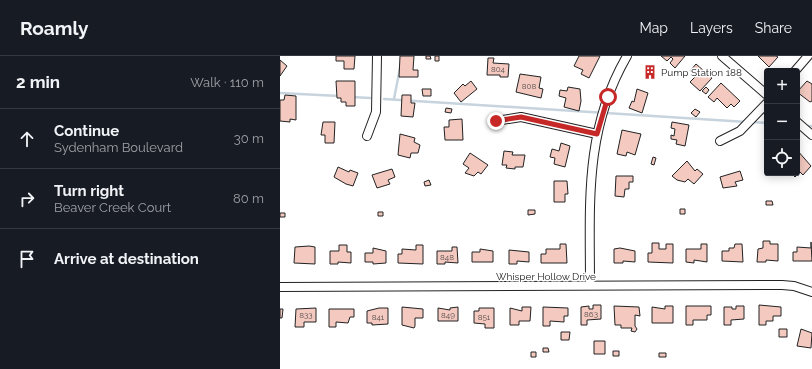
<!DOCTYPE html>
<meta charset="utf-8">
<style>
body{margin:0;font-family:Raleway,sans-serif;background:#242831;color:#f1f3f6}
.controls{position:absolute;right:12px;top:12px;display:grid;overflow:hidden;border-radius:4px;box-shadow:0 2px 10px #0003}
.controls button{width:36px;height:36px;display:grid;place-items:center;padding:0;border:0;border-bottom:1px solid #363941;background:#171b24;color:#f1f3f6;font:20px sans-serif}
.stop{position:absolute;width:12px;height:12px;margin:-9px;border:3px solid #c62828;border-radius:50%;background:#fff}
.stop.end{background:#c62828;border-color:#fff;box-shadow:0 1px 4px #0008}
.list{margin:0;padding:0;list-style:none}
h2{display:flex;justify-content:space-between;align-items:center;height:52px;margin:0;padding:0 16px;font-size:17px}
h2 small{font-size:13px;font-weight:400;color:#9ea1a6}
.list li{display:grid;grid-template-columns:26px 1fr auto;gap:12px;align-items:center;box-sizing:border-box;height:60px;padding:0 16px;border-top:1px solid #363941}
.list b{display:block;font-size:15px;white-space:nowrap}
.list p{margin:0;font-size:13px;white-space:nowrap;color:#9ea1a6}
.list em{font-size:13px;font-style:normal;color:#9ea1a6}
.icon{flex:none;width:22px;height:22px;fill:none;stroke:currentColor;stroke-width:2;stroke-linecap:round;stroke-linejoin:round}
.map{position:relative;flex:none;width:532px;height:313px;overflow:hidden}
header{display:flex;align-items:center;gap:24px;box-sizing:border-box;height:56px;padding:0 20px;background:#171b24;border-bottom:1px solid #363941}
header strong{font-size:19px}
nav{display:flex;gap:22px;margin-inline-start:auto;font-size:14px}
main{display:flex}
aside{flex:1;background:#171b24}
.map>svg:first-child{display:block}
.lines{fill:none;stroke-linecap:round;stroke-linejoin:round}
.stream{stroke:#c7d3dd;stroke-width:2.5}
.building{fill:#f3c9c0;stroke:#222}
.street-casing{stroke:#222;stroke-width:10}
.street{stroke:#fff;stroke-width:8}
.route{stroke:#c62828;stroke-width:5}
.labels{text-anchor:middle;stroke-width:3;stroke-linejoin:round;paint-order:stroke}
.number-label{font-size:8px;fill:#564c4a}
.poi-label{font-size:10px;fill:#222;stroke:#fff;text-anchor:start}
.street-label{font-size:10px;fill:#222;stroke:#fff}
</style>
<header>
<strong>Roamly</strong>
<nav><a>Map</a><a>Layers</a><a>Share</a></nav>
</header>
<main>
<aside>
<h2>2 min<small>Walk · 110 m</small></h2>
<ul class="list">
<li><svg class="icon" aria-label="ahead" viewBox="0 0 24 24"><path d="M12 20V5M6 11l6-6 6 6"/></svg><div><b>Continue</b><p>Sydenham Boulevard</p></div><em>30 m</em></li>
<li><svg class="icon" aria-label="right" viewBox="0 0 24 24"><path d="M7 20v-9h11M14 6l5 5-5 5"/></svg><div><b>Turn right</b><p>Beaver Creek Court</p></div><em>80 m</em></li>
<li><svg class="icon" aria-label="arrive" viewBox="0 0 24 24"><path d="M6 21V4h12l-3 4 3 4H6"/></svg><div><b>Arrive at destination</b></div></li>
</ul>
</aside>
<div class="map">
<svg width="532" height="313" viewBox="0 0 532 313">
<rect width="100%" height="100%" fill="#fff"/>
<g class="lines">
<path class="stream" d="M0 37 59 40
M72 41 90 42
M104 43 467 66
M114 43 120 12
M472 66 487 67
M525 70H532"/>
</g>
<path class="building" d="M56 0H75L74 13H64V5H56Z
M120 0H134L133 14H138V21H119Z
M146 0H150L151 3H146Z
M155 0H159V5H155Z
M299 0H320L309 22 301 18 303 14 294 10Z
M381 0H405L395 12 390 7 393 3 391 1 387 5Z
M478 0H496L498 1 489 11Z
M208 2H214L213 7 229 8 228 21H220V19H207Z
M0 4 7 10 0 20Z
M416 8 432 22 420 35 410 26 416 20 410 15Z
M369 12 374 15 372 20 366 17Z
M240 18 261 21 259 32 263 33 261 42 236 36Z
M56 25H75V50H66V46H61V42H57Z
M191 25 197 33 181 46 174 37 183 28 185 30Z
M527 25 532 28V45L530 46 517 36Z
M441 27 460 45 454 51 451 48 447 52 437 42 434 46 428 41Z
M288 31 300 33 301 45 299 55 284 51 286 42 279 40 280 34 287 35Z
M426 31 429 34 426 38 422 35Z
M142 33H151V40H143Z
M357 33 368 37 362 57 349 52 352 45 354 46Z
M5 39 16 40V64L10 63V66L0 65V44H4Z
M122 39H131V47H135L133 61 121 60Z
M166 52 172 53 171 57 165 56Z
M415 53 420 56 416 61 411 57Z
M182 63 183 84H165L164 71H169V64Z
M43 66H55L54 87H45V79H41Z
M392 66 409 69 405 90 396 88 397 84 391 83V79L394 80 395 73 391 72Z
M342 74 361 78 355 99 347 96 346 100 337 98Z
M120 78 135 82 134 86 140 89 138 97H131L130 102 118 99Z
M281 87 290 90 285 111 274 108 275 102 270 101 272 93 279 95Z
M517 94 531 110 523 119 520 116 515 121 511 117H517Z
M224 95 233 96 232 99H245L243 111H235V113L226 112 227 109H222Z
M190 97 208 109 201 118 198 116 194 120 185 117 189 112 183 108Z
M373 101 376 102 374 109 371 108Z
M407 105 415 115 417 113 423 118 414 128 408 123 405 126 397 124 392 120Z
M58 111 69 116 70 114 78 117 73 130 66 128 54 121Z
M112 113 115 121 108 124 110 128 97 132 92 119Z
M460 115 463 124 455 126 457 130 443 132 440 121Z
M336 120H353V126H349V133H345L344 141 335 140Z
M149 124 151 129 145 130 144 126Z
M274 125H287L288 138H285V146H274Z
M486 145H492L493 149H486Z
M400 153H405V158H400Z
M248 154H255V158L248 159Z
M98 156H103V160H98Z
M0 157H5V161H0Z
M483 185H490V188H498V205L486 204V206H477L478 193 483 192Z
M531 186 532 205H513V196H517V191L531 192Z
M372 187H379V193H386V188H393V207L368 206V197H372Z
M280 188H286L287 207H261V198H266V193H280Z
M421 188H427V206L414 204V207L406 206V193H421Z
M455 188H462L463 206 442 205V195H449V192H454Z
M59 189H67V196H71V207L58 206V208H50V195H59Z
M136 189H143V208L118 207V198H122V193L136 194Z
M29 190 35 191V208L14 207 15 191Z
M172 191H177L178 207 165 206V208H157V195H172Z
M93 192 106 195V207L93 208V206H85V197H93Z
M340 192 355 195V206L343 205V207H334V193Z
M200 193 213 195V206H192V196H200Z
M229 194 249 196V206L237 205V208H229Z
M313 249H321V263L307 264V269H301V251L309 250V253H313Z
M479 249 501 251V260H493V265H486V269H479Z
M334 250 359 251 360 260 355 259V270L357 273 355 276 351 275 352 272H341V269H335Z
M385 250H393V267H372V251L385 253Z
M406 250H431V259H427V264H413V269H406Z
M456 250H464V263L451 264V269H444V251H452V253H456Z
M122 251 143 253V262H135V270L134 272 122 269Z
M178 251V265H158V252L170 254V252Z
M242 251H251L250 265H239V269H230V252L242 255Z
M263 251 288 252V260H284V266L270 265V270H263Z
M36 252V266H24V271H15L16 253Z
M99 252H108V268L92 269V267H87V255Z
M199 252H214V272H205V268L194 267V255H199Z
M0 253H3L2 262H0Z
M49 253H74V261H70L68 267 56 266V271H49Z
M499 273H507V281H499Z
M521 273 532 277 531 292 517 290Z
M281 276H290L289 284H281Z
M314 285H325V298H314Z
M263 292H268L269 296H263Z
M333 295H339V300H333Z
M251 296H256V301H251Z
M379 297H386V301H379Z"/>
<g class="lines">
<defs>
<path id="street" d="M442 0 487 39
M515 15 528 0
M216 65 241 61 317 78
M517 66 532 79
M87 80 96 56 97 0
M440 85 460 75 487 47
M310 229C310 147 304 74 347 0
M0 231 502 229 514 230 532 236"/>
</defs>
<use href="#street" class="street-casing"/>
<use href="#street" class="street"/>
</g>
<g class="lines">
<path class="route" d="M216 65 241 61 317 78 328 41"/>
</g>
<defs>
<symbol id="building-bare" viewBox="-9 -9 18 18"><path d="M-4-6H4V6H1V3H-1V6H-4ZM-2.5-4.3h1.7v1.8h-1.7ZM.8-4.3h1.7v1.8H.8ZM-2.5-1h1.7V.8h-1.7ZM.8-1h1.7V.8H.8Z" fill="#c62828" stroke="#fff" stroke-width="2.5" paint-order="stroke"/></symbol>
</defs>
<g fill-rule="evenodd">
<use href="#building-bare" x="360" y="6" width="20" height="20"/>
</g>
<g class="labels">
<g class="number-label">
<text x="218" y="16">804</text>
<text x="249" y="33">808</text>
<text x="167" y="204">848</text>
<text x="311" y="261">863</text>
<text x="26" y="262">833</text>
<text x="168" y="262">849</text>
<text x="98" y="264">841</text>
<text x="204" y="264">851</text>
</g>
<g class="poi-label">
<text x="381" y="20">Pump Station 188</text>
</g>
<g class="street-label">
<text x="266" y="224">Whisper Hollow Drive</text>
</g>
</g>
</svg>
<div class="controls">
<button>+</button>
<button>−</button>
<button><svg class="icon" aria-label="locate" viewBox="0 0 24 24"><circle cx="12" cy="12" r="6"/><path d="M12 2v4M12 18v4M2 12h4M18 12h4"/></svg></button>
</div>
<div class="stop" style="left:328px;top:41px"></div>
<div class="stop end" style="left:216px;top:65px"></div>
</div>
</main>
